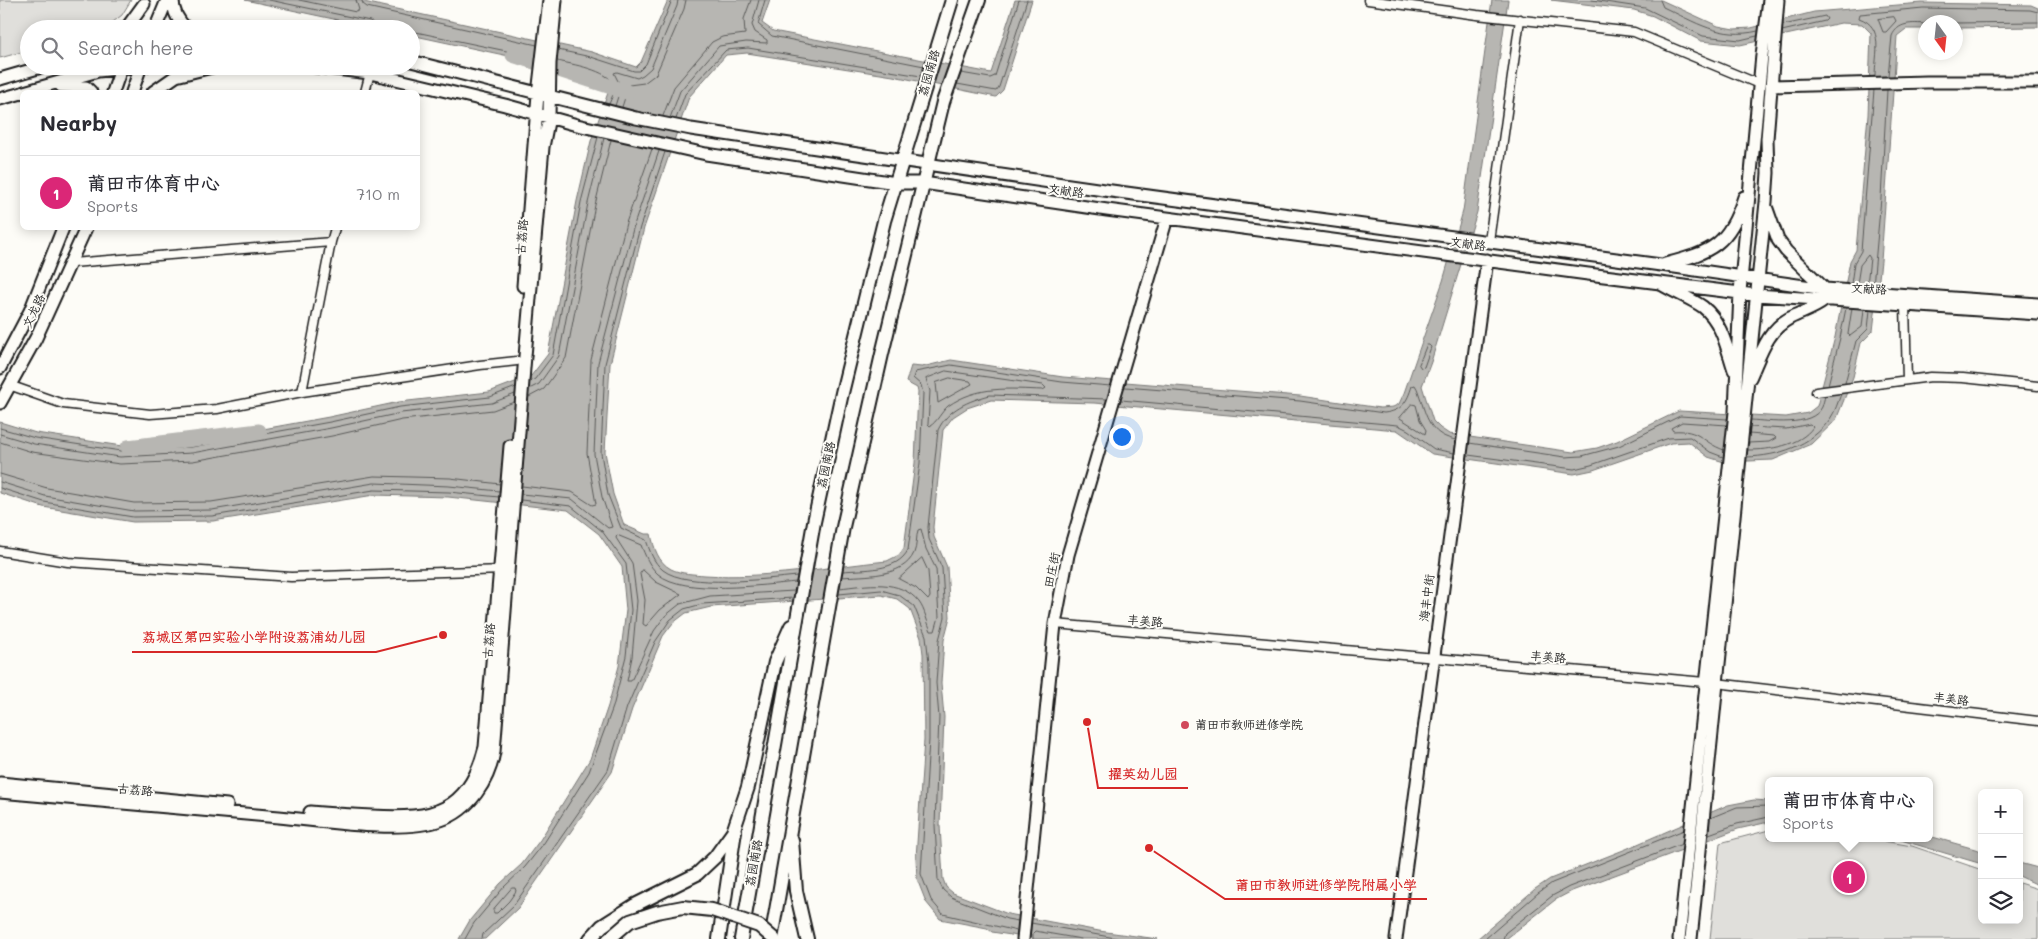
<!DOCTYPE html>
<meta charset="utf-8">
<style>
body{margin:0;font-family:Mali,"LXGW WenKai TC",sans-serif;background:#f7f7f7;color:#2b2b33}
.controls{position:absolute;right:15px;bottom:15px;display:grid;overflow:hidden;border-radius:8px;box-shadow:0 2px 12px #0003}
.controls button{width:45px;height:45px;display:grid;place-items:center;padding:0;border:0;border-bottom:1px solid #e1e1e2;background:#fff;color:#2b2b33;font:25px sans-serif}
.compass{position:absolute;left:1918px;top:15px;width:45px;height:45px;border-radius:50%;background:#fff;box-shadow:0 2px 12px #0003;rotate:165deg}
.you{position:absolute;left:1121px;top:436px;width:18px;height:18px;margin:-12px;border:4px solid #fff;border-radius:50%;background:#1a73e8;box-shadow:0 0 0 8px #1a73e833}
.badge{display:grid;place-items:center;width:32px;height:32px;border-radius:50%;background:#db2777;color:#fff;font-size:16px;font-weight:700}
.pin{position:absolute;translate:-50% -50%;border:2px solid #fff;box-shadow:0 1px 5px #0006}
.popup{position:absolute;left:1765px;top:777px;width:168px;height:65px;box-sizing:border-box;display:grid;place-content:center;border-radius:8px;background:#fff;filter:drop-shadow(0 1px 4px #0005);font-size:16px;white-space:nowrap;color:#7c7c81}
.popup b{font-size:19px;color:#2b2b33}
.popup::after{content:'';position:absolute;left:50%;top:100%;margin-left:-10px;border:10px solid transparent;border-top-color:#fff}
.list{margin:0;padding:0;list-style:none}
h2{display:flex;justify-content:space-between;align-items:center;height:65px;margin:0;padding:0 20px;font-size:21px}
h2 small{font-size:16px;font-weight:400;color:#7c7c81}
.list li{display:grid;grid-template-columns:32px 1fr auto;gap:15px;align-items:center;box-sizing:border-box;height:75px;padding:0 20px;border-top:1px solid #e1e1e2}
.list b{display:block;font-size:19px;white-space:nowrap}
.list p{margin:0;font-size:16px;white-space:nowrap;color:#7c7c81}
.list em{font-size:16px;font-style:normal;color:#7c7c81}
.icon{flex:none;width:28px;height:28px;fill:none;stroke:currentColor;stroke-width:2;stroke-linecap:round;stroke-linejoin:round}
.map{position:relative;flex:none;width:2038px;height:939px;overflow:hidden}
.search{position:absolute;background:#fff;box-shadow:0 2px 12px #0003;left:20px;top:20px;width:400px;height:55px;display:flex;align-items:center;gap:12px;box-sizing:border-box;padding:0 18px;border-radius:28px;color:#7c7c81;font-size:19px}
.panel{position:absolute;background:#fff;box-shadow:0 2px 12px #0003;left:20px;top:90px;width:400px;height:140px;border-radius:8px}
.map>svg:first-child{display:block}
.green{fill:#e0dfdb;stroke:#7e7e7c}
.water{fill:#b7b6b2;stroke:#797876}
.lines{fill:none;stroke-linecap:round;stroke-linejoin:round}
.shore{stroke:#5a5a58;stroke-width:1}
.river{stroke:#b7b6b2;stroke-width:15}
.street-casing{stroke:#1c1c1c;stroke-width:11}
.secondary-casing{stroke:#1c1c1c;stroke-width:15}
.primary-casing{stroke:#1c1c1c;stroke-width:16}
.street{stroke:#fdfcf7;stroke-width:8}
.secondary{stroke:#fdfcf7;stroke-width:11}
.primary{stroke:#fdfcf7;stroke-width:12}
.primary-bridge-casing{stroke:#1c1c1c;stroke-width:16;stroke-linecap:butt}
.primary-bridge{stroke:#fdfcf7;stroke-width:12}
.poi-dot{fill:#d1495b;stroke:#fdfcf7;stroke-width:2}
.labels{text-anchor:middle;stroke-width:4;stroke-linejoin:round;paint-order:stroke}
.street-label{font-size:12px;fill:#1c1c1c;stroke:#fdfcf7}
.poi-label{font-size:12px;fill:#1c1c1c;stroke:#fdfcf7;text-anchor:start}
.leader{fill:none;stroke:#d62828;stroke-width:2}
.callout-dot{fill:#d62828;stroke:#fdfcf7;stroke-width:2}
.callout-label{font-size:14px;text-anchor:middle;font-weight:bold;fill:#d62828;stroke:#fdfcf7;stroke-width:4;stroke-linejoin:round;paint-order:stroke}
</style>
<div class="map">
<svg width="2038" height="939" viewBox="0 0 2038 939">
<rect width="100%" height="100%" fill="#fdfcf7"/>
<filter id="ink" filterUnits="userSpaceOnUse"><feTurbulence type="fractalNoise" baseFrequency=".02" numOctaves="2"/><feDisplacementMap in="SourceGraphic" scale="10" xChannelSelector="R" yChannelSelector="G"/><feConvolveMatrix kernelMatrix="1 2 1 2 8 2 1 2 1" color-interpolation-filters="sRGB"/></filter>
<g filter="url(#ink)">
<path class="green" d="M0 0H131L122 15 104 29H29V50L0 58Z
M1769 830V838H1866L1912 846 1982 870V920H2019V883L2038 889V939H1710L1720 843Z"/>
<path class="water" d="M245 0H355L592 52 636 67 641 62 668 0H770L762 23 773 31 991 73 1015 0H1032L1003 90 996 97 893 76 747 53 726 55 689 97 644 228 610 364 605 452 613 494 624 525 645 534H651C654 548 658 562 671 569 681 574 694 574 705 575 765 579 827 567 887 561L899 555 904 548 915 463 918 392 917 388 906 382 911 366 922 367 951 360 1063 377 1300 396 1380 408 1393 407 1399 404 1404 393 1443 281 1463 211 1492 0H1508L1477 212 1431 362 1422 386 1433 421 1440 428 1449 434 1573 452 1597 448 1617 441 1679 411 1786 417 1808 413 1817 406 1835 337 1850 261 1856 250 1868 115 1871 33 1862 24 1841 23 1740 45 1701 41 1653 16 1634 10 1551 0H1661L1718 26 1734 29 1751 28 1814 12 1922 3 2031 5 2038 8V27L1956 28V22H1926L1925 29H1906L1897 36 1881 261 1873 331 1861 343 1853 377 1836 420 1811 444 1773 460 1724 462 1708 457 1689 442 1671 443 1593 470 1574 474 1432 454 1397 430 1094 403 991 400 967 408 953 417 943 430 933 527 934 537 947 567 950 617 944 640 941 683 944 717 940 825 943 879 946 887 953 893 1008 914 1099 931 1158 939H1036L992 932 987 928 940 919 926 902 917 879 916 858 924 740 923 654 921 638 910 609 897 599 881 595 711 607 686 613 673 623 663 636 632 709 612 772 518 908 485 939H459L470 920 500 884 522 864 540 840 590 759 608 706 619 666 626 610 622 567 599 534 568 510 448 497 374 495 213 521 133 522 43 507 0 493V422L36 433 122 446 192 442 329 417 399 402 489 392 531 376 548 354 577 201 591 141 610 87 592 74 411 35V29H380Z
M1754 800 1769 801V822L1738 829 1572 891 1555 900 1506 939H1477L1535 889 1550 879 1626 849 1728 805Z
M1929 836 1982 851V864L1894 838H1929Z
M2019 863 2038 868V885L2019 876Z"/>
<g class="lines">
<path class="shore" d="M269 0 370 21 374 24V29
M299 0 356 12 359 10 356 0
M362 0 363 4 367 7 537 45
M765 0 758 24 772 36 924 66
M1592 0 1645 8 1703 36 1740 40 1757 36
M1660 0 1663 7C1695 22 1721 40 1758 31
M1894 17 1896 21 1886 32H1883L1878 19Z
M1956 23 2038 22
M411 31 535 57
M1782 31 1825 21 1827 19 1825 16 1783 25
M558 50 591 57 634 71H639L646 64 672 0
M557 61C571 64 609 70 614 85 616 90 611 99 609 104
M961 73 990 78 995 76 1019 0
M1875 76C1875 54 1885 27 1859 18L1860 14 1923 8 2030 10 2038 12
M1888 76 1892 36C1898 22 1912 23 1926 24
M957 84 996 91 999 87 1027 0
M615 106 621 87 614 73 617 72 637 78 643 75 651 68 677 6 678 0
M622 107 629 85 644 83 656 74 684 9 686 0
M663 116 674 87 712 42 722 37 745 34 744 19 751 0
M670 118 680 91 719 46 746 42 767 43V40L755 32 752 25 759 0
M676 119 685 94 726 50 748 48 921 76
M665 152 640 227 605 364 601 453 608 495 621 528 646 540C650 551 653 562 663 570 687 589 766 579 797 576
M1851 284 1854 263 1861 251 1874 90
M1857 284 1860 265 1868 255 1870 258 1867 285
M1873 286 1881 198 1887 90
M1852 308 1848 334 1850 336 1862 327 1864 309
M1427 345H1429L1431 347 1424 367 1421 368 1419 365Z
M946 371 1043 385 1046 388 1043 390C1009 389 978 385 948 406 941 412 937 422 930 426L928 424 930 391 926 379Z
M950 378 970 381 972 384 938 403 936 383Z
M530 382 535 379 553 355 581 202 598 137
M1845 383 1856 341 1868 329 1870 310
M1828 385 1840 338 1846 308
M1125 387 1300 401 1384 413C1402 411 1407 402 1412 386L1415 385C1418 389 1419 395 1421 400 1427 421 1433 436 1456 440
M529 389 539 384 559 356 588 203 604 138
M529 397 544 389 566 358 595 205 611 140
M1121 400 1398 425 1408 430 1434 449 1454 453
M1412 404 1416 405 1420 420 1426 430 1425 434 1400 418Z
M1751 420C1768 421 1812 428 1822 407 1823 404 1824 400 1825 396
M0 428 35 438 121 451 192 447 330 422 400 407 490 397 516 387
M0 434 34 444 120 457 192 453 331 428 401 413 492 403 515 394
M0 442 32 452 120 464 193 461 332 436 402 420 493 410 514 402
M1469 443 1565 457 1582 456 1619 446 1680 416 1727 419
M1748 443 1769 442 1776 438 1774 436 1749 434
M1724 450C1701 442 1701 429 1673 431L1671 428 1682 422 1727 425
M1748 450C1769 450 1800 446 1813 427L1810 424 1786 429 1750 427
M1468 455 1574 469 1591 465 1669 438 1690 437 1710 452 1723 457
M1747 457C1778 456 1811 446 1830 419 1835 412 1838 402 1841 394
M0 474 47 488 134 503 211 502 374 476 450 478 500 484
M0 482 45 496 134 511 212 510 374 483 449 486 499 491
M522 486 572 492 592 505 596 504 587 453 591 360 626 223 652 149
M0 488 44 502 133 517 212 516 374 490 449 492 499 497
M521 494 572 499 608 528 612 527 602 497 594 454 598 363 634 225 659 151
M922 558 928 571 930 597 928 600 916 588 899 579Z
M643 570 656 582 681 594 660 610 646 626 643 624 645 600 640 574Z
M843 571C864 569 897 572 908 550L920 463 923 393 921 385 913 378 915 372 951 365 1062 382 1111 386
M840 588C866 585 900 578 919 602 925 610 927 622 931 631H935L939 617 936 569 926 549 921 529 918 530C916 537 917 546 914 553 903 578 864 575 842 577
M794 591 710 596 680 604 665 616 654 631 631 681H627L632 657 637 601 632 563 616 538 617 535 641 545C645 555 649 566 658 574 684 596 763 585 796 582
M839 594 881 590 899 595 914 606 926 636 929 663V740L921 874 931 900 943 914 1017 931
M1710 818 1737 807 1769 806
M1709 834 1737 824 1769 817
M512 888H515L516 891 509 901 497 913H494L493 910Z
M1018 921 1007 919 951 897 943 890 938 880 935 825 939 717 936 683 939 640 945 617 942 568 929 539 928 527 938 430C948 409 968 401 990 395L1107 399
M1031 923 1121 939
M465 939 474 923 504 887 525 867 544 843 589 772 613 707 626 656 631 610 626 564 602 531 571 506 521 500
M482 939 483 934 514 905 608 770 627 707 655 642 670 620 684 609 702 604 793 598
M1033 939V933L1035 931 1081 939
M1485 939 1538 893 1552 883 1684 830
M1503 939 1505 933 1552 896 1569 887 1682 844"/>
<path class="river" d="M513 55 627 92
M128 447 259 431"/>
<defs>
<path id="street" d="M1368 0 1477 15 1634 32 1759 84
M365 92 370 73
M1489 241 1520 19
M72 263 331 242 335 228
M1905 305 1907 380
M9 385 63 404 150 414 217 409 302 392 331 242
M302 392 480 365 517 361
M1816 392 1931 377 1963 378 2038 386
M0 551 68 562 291 577 504 570
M1055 624 1716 683 2038 721"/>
<path id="secondary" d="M173 0C173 12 178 21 187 29
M123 29 128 26 144 4
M155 29 167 0
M411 61 636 118 691 129 803 146 1104 190 1661 265 1825 289 2038 304
M309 66 370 73 505 105 577 125 706 154 896 183H923L1107 210 1588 274 1756 295 2038 314
M0 79 45 66
M61 86 86 87 91 92
M1771 86 1927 82H2038
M24 92 98 71 145 66
M113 92 122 66
M132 92 141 66
M153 92 176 76 216 66
M0 99 22 93
M1767 209 1778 240 1786 251 1825 289
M1665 264C1712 252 1729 245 1744 197
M1661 284C1674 292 1690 298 1703 307 1722 322 1727 349 1734 370
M523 286 538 94 549 0
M0 368 30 311 63 228
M1750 378C1760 356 1767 330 1790 318 1802 312 1814 309 1824 301
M0 403 36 338 86 228
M0 783 227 805
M0 792C93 800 186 809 279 817 324 821 399 834 441 820 470 810 489 781 494 752L524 368 543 147 549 117 550 63 556 0
M310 812C331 814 351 815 372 816 433 820 469 812 485 747L510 446
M1023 939 1055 624 1068 555 1167 218
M1396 939 1487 260
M1679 939 1735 412 1740 292 1762 55 1769 0
M1691 939 1766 202 1768 173 1767 139 1778 0"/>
<path id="primary" d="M792 840 796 891 807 939
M590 939 602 926 635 905 697 874 715 857 733 832 748 787 775 662 791 626
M719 939 735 831
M741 939 814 522 842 393 884 221 952 0
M771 939 843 527 882 354 943 102 979 0"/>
</defs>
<use href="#street" class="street-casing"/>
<use href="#secondary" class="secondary-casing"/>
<use href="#primary" class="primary-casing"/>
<use href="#street" class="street"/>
<use href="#secondary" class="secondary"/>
<use href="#primary" class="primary"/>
<defs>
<path id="primary-bridge" d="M609 939 630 921 657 912 683 907 712 910 759 926 774 939"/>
</defs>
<use href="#primary-bridge" class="primary-bridge-casing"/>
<use href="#primary-bridge" class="primary-bridge"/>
</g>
</g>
<circle class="poi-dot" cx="1185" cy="725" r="5"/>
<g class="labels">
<g class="street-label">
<text transform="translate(929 73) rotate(-74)" y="4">荔园南路</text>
<text transform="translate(1066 191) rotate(8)" y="4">文献路</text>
<text transform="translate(522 237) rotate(-85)" y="4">古荔路</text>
<text transform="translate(1468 244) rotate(8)" y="4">文献路</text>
<text transform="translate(1869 289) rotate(3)" y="4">文献路</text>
<text transform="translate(34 311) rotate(-65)" y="4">文龙路</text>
<text transform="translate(826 465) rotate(-78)" y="4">荔园南路</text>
<text transform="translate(1052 570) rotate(-78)" y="4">田庄街</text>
<text transform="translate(1427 598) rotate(-83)" y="4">海丰中街</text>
<text transform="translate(1145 621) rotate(5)" y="4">丰美路</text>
<text transform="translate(489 641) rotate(-85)" y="4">古荔路</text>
<text transform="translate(1548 657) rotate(5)" y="4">丰美路</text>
<text transform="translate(1951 699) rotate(7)" y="4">丰美路</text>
<text transform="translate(135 790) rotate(5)" y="4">古荔路</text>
<text transform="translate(754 863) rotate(-80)" y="4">荔园南路</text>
</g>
<g class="poi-label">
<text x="1195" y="729">莆田市教师进修学院</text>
</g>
</g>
<path class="leader" d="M443 635L376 652H132M1087 722L1098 788H1188M1149 848L1225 899H1427"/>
<g class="callout-dot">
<circle cx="443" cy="635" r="5"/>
<circle cx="1087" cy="722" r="5"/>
<circle cx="1149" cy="848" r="5"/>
</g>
<g class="callout-label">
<text x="254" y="642">荔城区第四实验小学附设荔浦幼儿园</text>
<text x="1143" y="779">擢英幼儿园</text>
<text x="1326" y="890">莆田市教师进修学院附属小学</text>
</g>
</svg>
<div class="controls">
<button>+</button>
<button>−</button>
<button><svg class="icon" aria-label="layers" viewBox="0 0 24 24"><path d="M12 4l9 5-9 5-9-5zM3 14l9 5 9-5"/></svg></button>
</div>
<svg class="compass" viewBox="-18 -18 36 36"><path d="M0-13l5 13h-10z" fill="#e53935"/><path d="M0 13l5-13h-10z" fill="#7c7c81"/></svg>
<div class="you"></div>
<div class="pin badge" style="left:1849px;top:877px">1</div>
<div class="popup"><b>莆田市体育中心</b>Sports</div>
<div class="search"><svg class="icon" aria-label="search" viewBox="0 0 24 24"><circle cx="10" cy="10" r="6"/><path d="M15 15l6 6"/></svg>Search here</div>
<section class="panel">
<h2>Nearby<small></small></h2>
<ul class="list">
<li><span class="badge">1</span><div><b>莆田市体育中心</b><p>Sports</p></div><em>710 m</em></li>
</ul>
</section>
</div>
